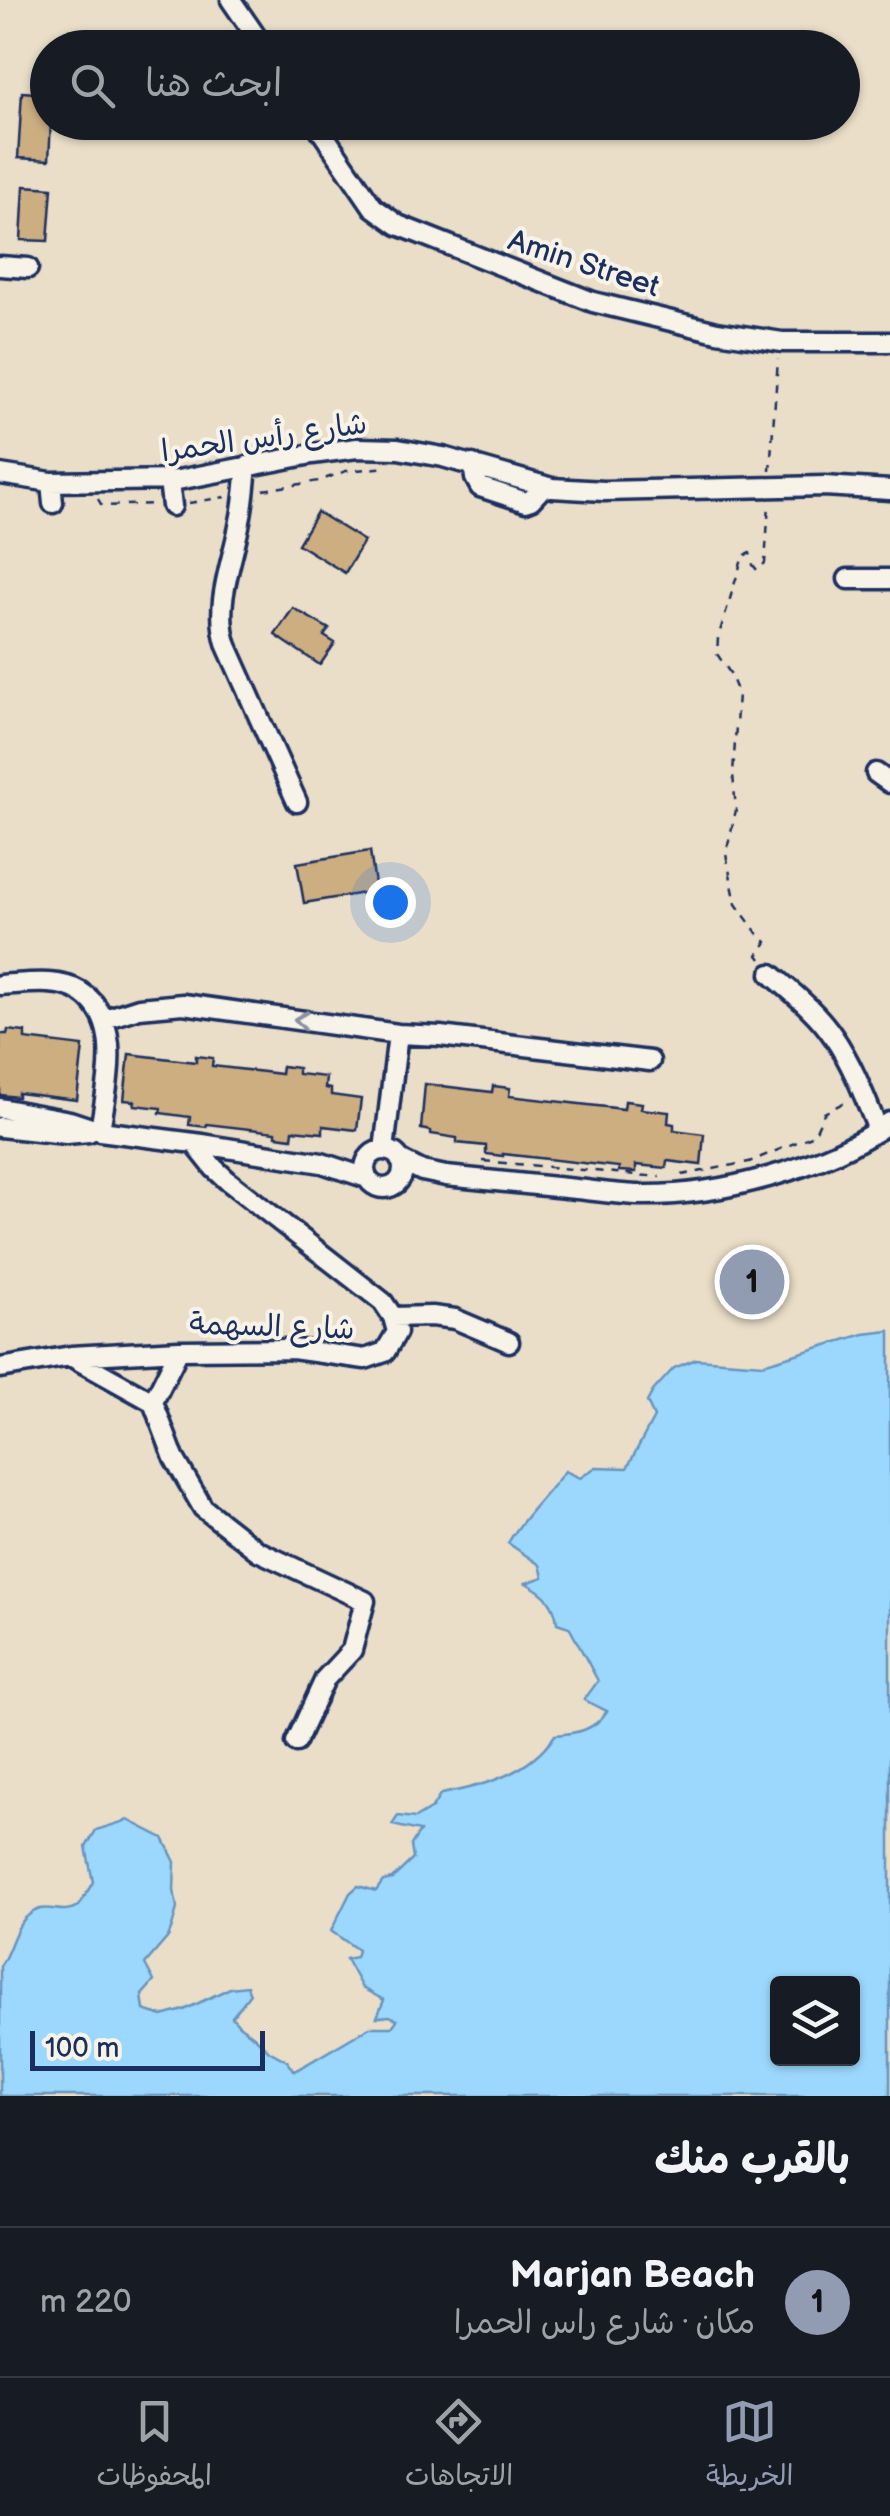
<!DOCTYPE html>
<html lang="ar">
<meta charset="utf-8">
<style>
body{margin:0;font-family:"Balsamiq Sans","Playpen Sans Arabic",sans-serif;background:#242831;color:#f1f3f6;direction:rtl}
.controls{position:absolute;right:30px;bottom:30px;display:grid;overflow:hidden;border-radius:10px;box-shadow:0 2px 8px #0004}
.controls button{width:90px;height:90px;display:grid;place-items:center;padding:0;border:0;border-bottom:2px solid #363941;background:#171b24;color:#f1f3f6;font:50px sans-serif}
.scale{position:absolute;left:30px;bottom:25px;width:235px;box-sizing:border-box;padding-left:10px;border:5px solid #1b2f5e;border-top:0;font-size:28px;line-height:35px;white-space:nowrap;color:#1b2f5e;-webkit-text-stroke:8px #f7f3e8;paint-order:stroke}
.you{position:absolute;left:390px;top:902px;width:35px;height:35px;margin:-25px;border:8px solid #fff;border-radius:50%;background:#1a73e8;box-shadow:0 0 0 15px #1a73e833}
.badge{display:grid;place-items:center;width:65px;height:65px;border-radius:50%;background:#919bb2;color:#111;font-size:32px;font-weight:700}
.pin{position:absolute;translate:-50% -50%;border:5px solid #fff;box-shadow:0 2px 10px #0006}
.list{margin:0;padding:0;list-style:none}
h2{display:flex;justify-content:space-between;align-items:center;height:130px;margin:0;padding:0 40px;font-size:42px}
h2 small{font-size:32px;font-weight:400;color:#9ea1a6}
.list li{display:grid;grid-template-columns:65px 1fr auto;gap:30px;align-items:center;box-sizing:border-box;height:150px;padding:0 40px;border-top:2px solid #363941}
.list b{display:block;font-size:38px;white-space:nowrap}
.list p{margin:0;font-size:32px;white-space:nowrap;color:#9ea1a6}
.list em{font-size:32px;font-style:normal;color:#9ea1a6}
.icon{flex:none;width:55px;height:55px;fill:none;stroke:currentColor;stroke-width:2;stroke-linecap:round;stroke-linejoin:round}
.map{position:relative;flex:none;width:890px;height:2096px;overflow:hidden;direction:ltr}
.search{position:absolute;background:#171b24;box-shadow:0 2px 8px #0004;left:30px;right:30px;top:30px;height:110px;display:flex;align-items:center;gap:25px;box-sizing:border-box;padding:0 35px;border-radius:55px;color:#9ea1a6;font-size:38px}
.sheet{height:280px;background:#171b24}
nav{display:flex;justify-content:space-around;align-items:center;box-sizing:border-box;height:140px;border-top:2px solid #363941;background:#171b24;font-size:28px;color:#9ea1a6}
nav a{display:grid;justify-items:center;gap:5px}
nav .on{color:#919bb2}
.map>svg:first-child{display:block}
.water{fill:#9cd8fd;stroke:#6894bd;stroke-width:2.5;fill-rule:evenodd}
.building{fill:#cdae81;stroke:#1b2f5e;stroke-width:2.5}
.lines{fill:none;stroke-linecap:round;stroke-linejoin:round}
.minor-casing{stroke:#1b2f5e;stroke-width:25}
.path{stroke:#1b2f5e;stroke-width:2.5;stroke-dasharray:8 8;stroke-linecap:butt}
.minor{stroke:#f7f3e8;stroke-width:18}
.oneway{stroke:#8991a3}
.labels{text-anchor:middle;stroke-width:8;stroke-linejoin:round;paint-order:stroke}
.street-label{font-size:30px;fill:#1b2f5e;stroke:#f7f3e8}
</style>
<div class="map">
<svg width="890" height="2096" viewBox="0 0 890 2096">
<rect width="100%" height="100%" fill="#eadec9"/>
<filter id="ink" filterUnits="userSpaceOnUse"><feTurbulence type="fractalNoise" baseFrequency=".01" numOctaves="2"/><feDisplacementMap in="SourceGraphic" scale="20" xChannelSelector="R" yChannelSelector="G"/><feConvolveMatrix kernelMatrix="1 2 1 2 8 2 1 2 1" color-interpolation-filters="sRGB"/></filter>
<g filter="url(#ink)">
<path class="water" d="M890 1331V2096H0V1966C14 1947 13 1918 40 1909 48 1907 56 1910 64 1910 68 1910 76 1908 79 1906L93 1882 86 1847 96 1830 128 1820 163 1838 175 1862 174 1890 177 1908 172 1927 168 1937 145 1964 154 1981 142 1995 144 2010 162 2016 184 2010 230 1988 247 1986 250 1994 232 2017 239 2025 255 2037 269 2051 287 2061 295 2071 370 2027H392L397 2020 390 2016 377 2017 384 2000 362 1988 346 1959 356 1957 358 1950 331 1931 350 1893 358 1886 376 1891 383 1881 392 1879 413 1859 411 1845 420 1831 392 1825 398 1816 415 1818 432 1808 441 1794C484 1786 531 1773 555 1735 577 1733 594 1731 607 1711L584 1700 598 1681 569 1627 557 1623C555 1602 544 1593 526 1583L543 1577 540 1565 508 1543C523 1517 546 1496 565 1471L580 1478 596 1467 627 1468 654 1417 647 1402 653 1391 674 1368 696 1359 763 1364 864 1334ZM778 1984H852V2058H778Z"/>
<path class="building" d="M22 92 48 94V122H51L49 160 18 158Z
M24 186 52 188 48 241 21 240Z
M317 512 364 541 345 573 298 544Z
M293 608 329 629 324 636 335 643 320 665 275 635Z
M370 851 376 891 304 903 297 863Z
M8 1030 25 1032V1039L83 1046 77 1100 18 1093V1097L0 1095V1034H7Z
M129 1054 196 1062V1056L213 1058 212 1066 281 1074 282 1066 298 1068V1074L326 1077 325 1088 331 1089V1095L361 1099 357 1130 323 1126V1133L293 1130 292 1138 276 1136V1132L207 1124 206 1127 189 1125 190 1117 160 1113 161 1108 134 1105 135 1101 124 1100Z
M425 1084 492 1092 493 1086 510 1088 509 1096 624 1109 625 1101 642 1103 641 1109 669 1112 668 1123 674 1124V1130L704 1134 701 1165 667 1161 666 1168 636 1165V1172L619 1171V1167L503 1154V1156L486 1154V1146L457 1143V1138L431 1134V1131L421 1129Z"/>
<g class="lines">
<defs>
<path id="minor" d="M231 0 264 48
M315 122 373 207 398 225 593 302 717 332 782 342H890
M0 266 28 268
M473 464 475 478 480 487 526 502 531 500 544 486
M247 466C245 485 244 503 240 521 233 562 213 605 227 646L297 802
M0 474 51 482 178 480 312 454 357 448 398 449 443 457 552 488 604 491 824 486 890 490
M169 480 172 506
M51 482 53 503
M848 579H890
M876 773 890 783
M771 974C793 993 817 1012 833 1036 853 1065 865 1098 878 1130
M0 985C23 984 58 978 79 991 126 1019 106 1087 100 1131
M105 1019 139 1008 183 1004 398 1034 440 1036 650 1061
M0 1108 70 1121 100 1131 202 1144 322 1163 367 1178
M0 1127 66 1134 89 1132
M384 1150 398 1034
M365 1169a19 19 0 1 1 38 0a19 19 0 1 1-38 0Z
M400 1160 422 1171 446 1176C489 1180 533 1185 576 1189 596 1191 616 1194 637 1195 717 1197 824 1169 890 1122
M393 1317 432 1316 455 1319 509 1342
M179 1350 153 1402 174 1458 203 1508 258 1551 365 1601 352 1650 325 1679 296 1742
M72 1357 153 1402
M0 1368 71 1356 179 1350 293 1349 365 1359 385 1352 397 1332 393 1317 383 1302 228 1181 214 1168 194 1143"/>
</defs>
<use href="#minor" class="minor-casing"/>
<path class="path" d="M770 471 778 359
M263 490 319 481 346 471 387 467
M98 499 102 506 156 504
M189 503 225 497
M761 959 758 955 767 942 757 933 736 904 726 854 736 810 733 774 738 693 730 673 717 654 718 638 743 556 750 553 753 565 757 570 765 563 769 504
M483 1161 660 1177
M682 1175 749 1162 814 1135 824 1113 845 1102"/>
<use href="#minor" class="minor"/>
</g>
<defs><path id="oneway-chevron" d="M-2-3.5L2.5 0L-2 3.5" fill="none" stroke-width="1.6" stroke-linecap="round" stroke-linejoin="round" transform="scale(2.5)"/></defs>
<use class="oneway" href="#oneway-chevron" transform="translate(301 1020) rotate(-172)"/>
</g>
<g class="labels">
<g class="street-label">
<text transform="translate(584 263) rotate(18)" y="10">Amin Street</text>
<text transform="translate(264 437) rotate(-8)" y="10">شارع رأس الحمرا</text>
<text transform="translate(272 1326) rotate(2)" y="10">شارع السهمة</text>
</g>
</g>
</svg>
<div class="controls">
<button><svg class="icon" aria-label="layers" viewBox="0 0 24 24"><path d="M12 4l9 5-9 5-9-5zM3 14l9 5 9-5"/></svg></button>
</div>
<div class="scale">100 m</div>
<div class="you"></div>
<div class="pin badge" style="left:752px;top:1282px">1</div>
<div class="search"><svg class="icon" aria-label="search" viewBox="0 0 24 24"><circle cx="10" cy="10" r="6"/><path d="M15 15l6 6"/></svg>ابحث هنا</div>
</div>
<section class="sheet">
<h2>بالقرب منك<small></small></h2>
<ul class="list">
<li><span class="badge">1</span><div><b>Marjan Beach</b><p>مكان · شارع راس الحمرا</p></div><em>220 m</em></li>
</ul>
</section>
<nav>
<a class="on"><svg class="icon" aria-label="map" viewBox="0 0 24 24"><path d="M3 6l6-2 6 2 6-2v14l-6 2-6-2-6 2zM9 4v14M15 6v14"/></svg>الخريطة</a>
<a><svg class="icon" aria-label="directions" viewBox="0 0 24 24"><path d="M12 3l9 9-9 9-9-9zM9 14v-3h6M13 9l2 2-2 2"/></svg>الاتجاهات</a>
<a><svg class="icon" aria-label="saved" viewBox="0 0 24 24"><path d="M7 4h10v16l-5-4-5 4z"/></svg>المحفوظات</a>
</nav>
